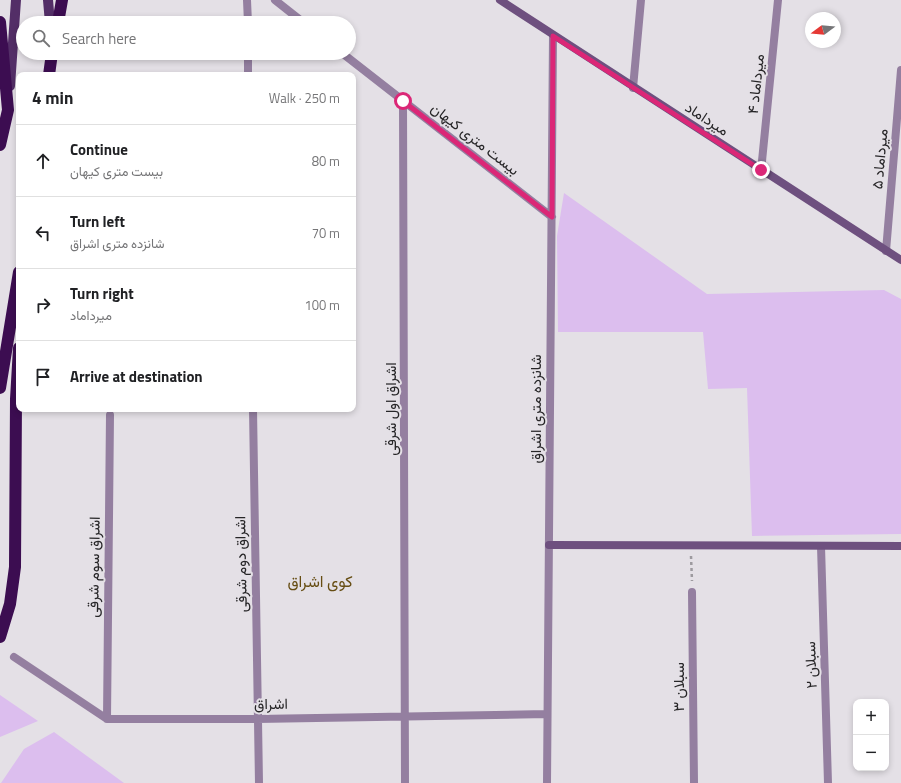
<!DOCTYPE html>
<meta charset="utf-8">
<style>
body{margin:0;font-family:"Titillium Web",Vazirmatn,sans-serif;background:#f6f6f6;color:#202124}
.controls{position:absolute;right:12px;bottom:12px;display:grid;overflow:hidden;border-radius:8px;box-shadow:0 2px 6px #0003}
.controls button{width:36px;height:36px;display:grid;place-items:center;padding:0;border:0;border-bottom:1px solid #e0e0e0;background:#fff;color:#202124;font:20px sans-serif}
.compass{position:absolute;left:805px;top:12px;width:36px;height:36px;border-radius:50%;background:#fff;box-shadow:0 2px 6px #0003;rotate:254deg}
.stop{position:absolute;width:12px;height:12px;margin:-9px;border:3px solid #db2777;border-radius:50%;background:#fff}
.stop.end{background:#db2777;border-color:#fff;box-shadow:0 1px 4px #0008}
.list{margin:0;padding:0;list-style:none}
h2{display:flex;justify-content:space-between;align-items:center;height:52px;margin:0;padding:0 16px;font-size:17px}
h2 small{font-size:13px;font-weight:400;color:#757577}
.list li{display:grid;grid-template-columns:26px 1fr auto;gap:12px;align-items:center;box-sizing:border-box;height:72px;padding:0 16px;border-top:1px solid #e0e0e0}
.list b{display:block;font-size:15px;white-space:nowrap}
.list p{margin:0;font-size:13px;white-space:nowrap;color:#757577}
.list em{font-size:13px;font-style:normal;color:#757577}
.icon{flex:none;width:22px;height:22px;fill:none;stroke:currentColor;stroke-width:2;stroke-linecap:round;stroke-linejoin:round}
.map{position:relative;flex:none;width:901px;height:783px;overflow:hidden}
.search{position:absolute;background:#fff;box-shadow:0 2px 6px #0003;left:16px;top:16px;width:340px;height:44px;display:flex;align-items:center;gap:10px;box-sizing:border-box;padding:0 14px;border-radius:22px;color:#757577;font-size:15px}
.panel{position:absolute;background:#fff;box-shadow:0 2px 6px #0003;left:16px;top:72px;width:340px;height:340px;border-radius:8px}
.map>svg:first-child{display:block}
.green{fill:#dcbeee}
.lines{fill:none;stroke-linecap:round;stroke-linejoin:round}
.path{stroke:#9d9a9f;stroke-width:2.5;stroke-dasharray:3 3;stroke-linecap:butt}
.street{stroke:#947fa0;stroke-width:8}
.secondary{stroke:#6e507f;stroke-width:8}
.primary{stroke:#532e67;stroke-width:10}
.highway{stroke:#3c0d51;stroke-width:12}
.route{stroke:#db2777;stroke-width:5}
.labels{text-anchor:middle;stroke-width:4;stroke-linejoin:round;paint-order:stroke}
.street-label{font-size:15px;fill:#272628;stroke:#e4e0e6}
.neighbourhood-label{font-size:16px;fill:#664d13;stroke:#e4e0e6}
</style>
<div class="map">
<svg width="901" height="783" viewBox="0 0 901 783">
<rect width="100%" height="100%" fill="#e4e0e6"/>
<path class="green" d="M564 193 707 294 884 290 901 299V534L752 536 747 388 708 389 703 332H558L557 236Z
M0 695 38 721 0 737Z
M54 732 124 783H1L24 749Z"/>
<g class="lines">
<path class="path" d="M691 556 692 581"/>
<path class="street" d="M247 0 248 23
M275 0 304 23
M248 53V75
M342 53 552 217
M633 88 641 0
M403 101 405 783
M761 171 778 0
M886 251 901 70
M253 409 259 783
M821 546 828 783
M692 592 694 783
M14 657 107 719H257L547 714
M107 719 110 415
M547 783 553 36"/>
<path class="secondary" d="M500 0 901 260
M549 545 901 546"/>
<path class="primary" d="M48 0 50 23
M10 86 16 0"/>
<path class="highway" d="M0 22 8 110 0 145
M58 23 62 0
M49 75 52 53
M0 388 19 272
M0 637 10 604 15 567 16 399 19 348"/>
</g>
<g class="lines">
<path class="route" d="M403 101 552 217 553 36 761 170"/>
</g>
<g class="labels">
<g class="street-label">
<text transform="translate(756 84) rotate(-84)" y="5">میرداماد ۴</text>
<text transform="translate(707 119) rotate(33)" y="5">میرداماد</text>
<text transform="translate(475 139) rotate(38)" y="5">بیست متری کیهان</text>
<text transform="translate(880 159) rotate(-85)" y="5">میرداماد ۵</text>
<text transform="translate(391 409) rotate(-90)" y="5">اشراق اول شرقی</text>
<text transform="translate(536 409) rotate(-90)" y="5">شانزده متری اشراق</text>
<text transform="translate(241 564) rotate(-91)" y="5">اشراق دوم شرقی</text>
<text transform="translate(94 567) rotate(-89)" y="5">اشراق سوم شرقی</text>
<text transform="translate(811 665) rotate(-92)" y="5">سبلان ۲</text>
<text transform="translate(679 687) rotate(-90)" y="5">سبلان ۳</text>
<text transform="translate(271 704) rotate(-1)" y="5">اشراق</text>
</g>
<g class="neighbourhood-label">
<text x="320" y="587">کوی اشراق</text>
</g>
</g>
</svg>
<div class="controls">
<button>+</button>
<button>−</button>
</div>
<svg class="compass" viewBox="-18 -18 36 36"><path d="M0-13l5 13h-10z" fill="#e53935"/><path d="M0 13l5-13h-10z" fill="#757577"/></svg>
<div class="stop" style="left:403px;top:101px"></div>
<div class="stop end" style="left:761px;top:170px"></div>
<div class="search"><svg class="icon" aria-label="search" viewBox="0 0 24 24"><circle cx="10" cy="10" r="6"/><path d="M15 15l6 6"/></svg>Search here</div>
<section class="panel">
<h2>4 min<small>Walk · 250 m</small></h2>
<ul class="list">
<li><svg class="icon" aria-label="ahead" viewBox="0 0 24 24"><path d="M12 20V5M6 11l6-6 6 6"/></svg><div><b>Continue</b><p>بیست متری کیهان</p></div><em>80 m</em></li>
<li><svg class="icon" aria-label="left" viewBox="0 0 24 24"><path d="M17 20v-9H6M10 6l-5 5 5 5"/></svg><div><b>Turn left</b><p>شانزده متری اشراق</p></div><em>70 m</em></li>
<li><svg class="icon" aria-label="right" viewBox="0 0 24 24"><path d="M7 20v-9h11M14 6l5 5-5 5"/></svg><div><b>Turn right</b><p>میرداماد</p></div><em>100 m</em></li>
<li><svg class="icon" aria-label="arrive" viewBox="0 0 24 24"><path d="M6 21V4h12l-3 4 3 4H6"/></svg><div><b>Arrive at destination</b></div></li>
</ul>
</section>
</div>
